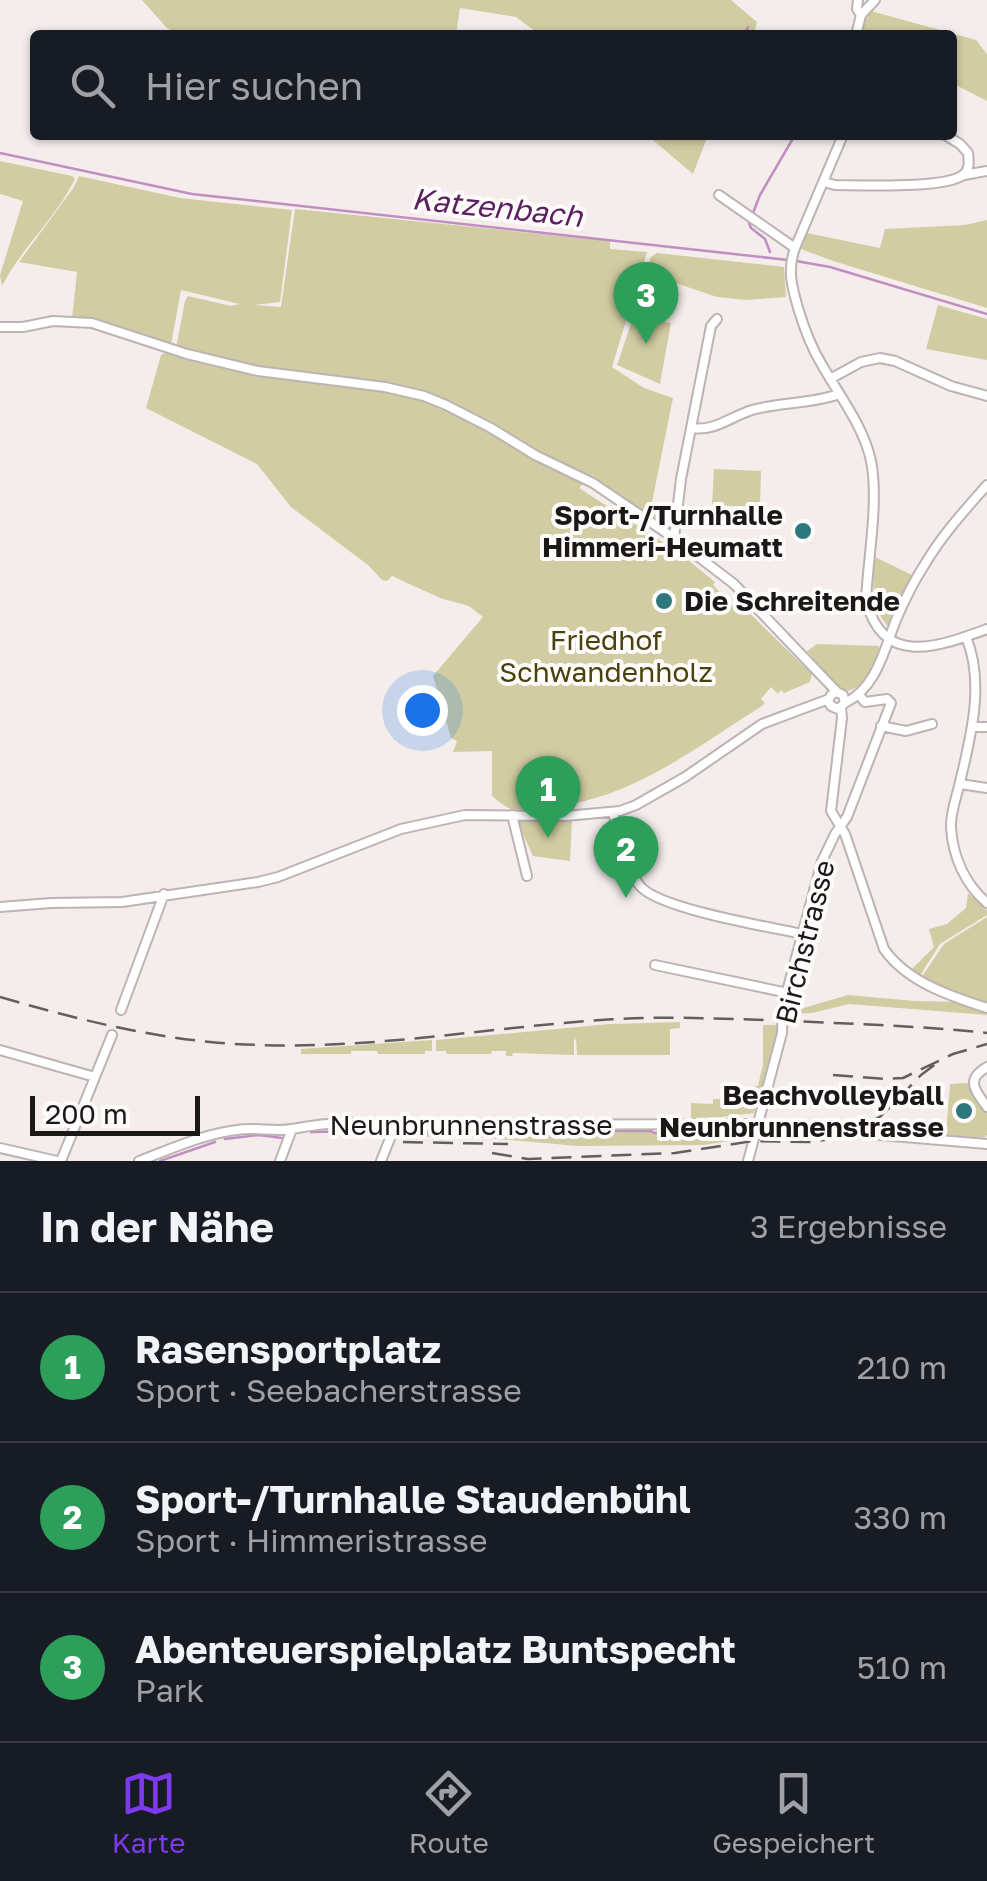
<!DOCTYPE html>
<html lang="de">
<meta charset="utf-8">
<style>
body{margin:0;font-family:"Golos Text",sans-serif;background:#20242c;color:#f1f3f6}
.scale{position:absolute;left:30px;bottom:25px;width:170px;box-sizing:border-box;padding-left:10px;border:5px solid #1b1918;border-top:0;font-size:28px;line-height:35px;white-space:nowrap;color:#1b1918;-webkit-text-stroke:8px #fefbfb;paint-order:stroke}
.you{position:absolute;left:422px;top:710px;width:35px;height:35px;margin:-25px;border:8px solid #fff;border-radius:50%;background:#1a73e8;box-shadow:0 0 0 15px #1a73e833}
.badge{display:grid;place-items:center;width:65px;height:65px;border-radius:50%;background:#7c3aed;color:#fff;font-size:32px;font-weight:700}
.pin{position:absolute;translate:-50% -82px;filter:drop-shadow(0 2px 5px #0008)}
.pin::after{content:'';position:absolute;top:52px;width:35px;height:30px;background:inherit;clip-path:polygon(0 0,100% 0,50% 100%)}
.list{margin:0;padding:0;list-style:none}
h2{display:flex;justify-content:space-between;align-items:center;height:130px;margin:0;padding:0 40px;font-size:42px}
h2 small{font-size:32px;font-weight:400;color:#9ea1a6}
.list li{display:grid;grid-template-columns:65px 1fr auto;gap:30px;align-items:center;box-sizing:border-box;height:150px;padding:0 40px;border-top:2px solid #363941}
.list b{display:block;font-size:38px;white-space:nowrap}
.list p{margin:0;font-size:32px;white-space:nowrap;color:#9ea1a6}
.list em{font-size:32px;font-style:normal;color:#9ea1a6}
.icon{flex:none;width:55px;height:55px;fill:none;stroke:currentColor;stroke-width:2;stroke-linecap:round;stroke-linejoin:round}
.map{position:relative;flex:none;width:987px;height:1161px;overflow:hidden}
.search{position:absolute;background:#171b24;box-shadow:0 2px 8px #0004;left:30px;right:30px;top:30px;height:110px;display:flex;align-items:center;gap:25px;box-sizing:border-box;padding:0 35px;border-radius:10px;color:#9ea1a6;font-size:38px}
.sheet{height:580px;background:#171b24}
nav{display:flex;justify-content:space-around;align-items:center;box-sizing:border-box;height:140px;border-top:2px solid #363941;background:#171b24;font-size:28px;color:#9ea1a6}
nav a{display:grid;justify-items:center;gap:5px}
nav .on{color:#7c3aed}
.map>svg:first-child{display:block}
.green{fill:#d1cca2}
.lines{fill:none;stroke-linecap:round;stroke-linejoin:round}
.stream{stroke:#c08fc1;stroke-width:2.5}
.minor-casing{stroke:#bbb4b3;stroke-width:12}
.minor{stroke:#fff;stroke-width:8}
.rail{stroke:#635f5e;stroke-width:2.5;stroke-dasharray:20 10;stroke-linecap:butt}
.minor-bridge-casing{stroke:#bbb4b3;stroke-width:12;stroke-linecap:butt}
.minor-bridge{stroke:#fff;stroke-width:8}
.poi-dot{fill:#2e777d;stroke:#fefbfb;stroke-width:4}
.labels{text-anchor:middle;stroke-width:8;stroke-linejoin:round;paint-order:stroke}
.poi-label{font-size:28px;font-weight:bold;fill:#1b1918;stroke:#fefbfb;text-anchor:end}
.park-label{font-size:28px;fill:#49420c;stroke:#fefbfb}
.street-label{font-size:28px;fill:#1b1918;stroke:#fefbfb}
.water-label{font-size:30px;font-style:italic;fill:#5b205e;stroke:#fefbfb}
</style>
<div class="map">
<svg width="987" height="1161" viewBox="0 0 987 1161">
<rect width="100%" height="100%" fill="#f4edeb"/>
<path class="green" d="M142 0H731L757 22 754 35H540L516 17 460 8 456 35H177L166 27Z
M871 11 976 40 987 54V101L952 83V35H861L863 24Z
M647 135H708L693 174Z
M0 161 72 176 75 179C56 218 22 247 2 286L0 275 23 201 0 194Z
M79 176 180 198 292 210 280 302 254 305 281 307 295 209 610 241V249L647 252 612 367 644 388 673 398 650 512 663 514 662 522 653 521 592 478 593 474 579 488 678 552 715 582 713 585 736 609 741 605 812 674 810 682 784 693 781 690 778 694 771 687 761 699 765 703 762 706C693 749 626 804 542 807 533 808 520 810 511 809 505 807 497 800 492 796V751L453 752 457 741 451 738 433 676 483 617 469 606 440 598 392 576 387 581 382 580 368 565 291 507 257 464 146 408 161 355 176 348 185 301 188 296 231 306 240 304 181 290 171 345 72 319 77 272 19 262 74 187Z
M987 220V308L833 261 801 249 807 233 880 248 885 229 965 225Z
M657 253 784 267 786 297 746 300 717 297 646 273 651 257Z
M938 305 987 319V360L926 349Z
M634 315 671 323 660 384 617 365Z
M714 469 761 471 760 507 712 505Z
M875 557 914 576 890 628C869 608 873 584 875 557Z
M817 644 879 646V649C873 668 869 684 848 691L837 687 807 651Z
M572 820 570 861 533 856 517 821Z
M968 893 987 910V915L940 944 919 977 913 973 912 969 934 947 929 929 947 924 966 908Z
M987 917V1003L951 990 950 991 921 978 944 944Z
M848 995 915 1001 963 1002 987 1011V1015L849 1004 812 1013 785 1014 786 1008 797 1010Z
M680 1022V1028L670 1029V1055H577L576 1039 574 1040V1055L513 1053 512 1056H506V1051H492L491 1054H447L446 1051H436V1040L610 1024Z
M763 1025H778V1033L754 1113 721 1117 691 1118V1103L713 1104V1099H748V1086H758L763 1064Z
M432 1040V1051H425V1054H378L377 1051H351V1054H301V1049Z
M967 1083 987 1111V1135L984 1138 946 1135 950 1084Z
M412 1130H635L658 1132 740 1130 747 1131 748 1138 704 1145 578 1146 487 1138 400 1136Z"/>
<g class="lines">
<path class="stream" d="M744 35 748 27
M0 153 192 194 788 260
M753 213 760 195 795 135
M749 223 751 228 765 239 770 252
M796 261 830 267 987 314
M311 1132 373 1131
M404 1134 452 1130 651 1131 654 1133 683 1131 691 1134 732 1132
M225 1139 259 1135 282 1138
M160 1161 215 1142"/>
<defs>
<path id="minor" d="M861 15 875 0
M856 35 861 15 857 9 858 0
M843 135 795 248C787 270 792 287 798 308 804 328 811 347 822 365 839 395 864 427 871 461 879 500 868 559 866 600 883 668 938 647 987 629
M964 175 987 171
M824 182 835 185C860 185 945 189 963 175 970 170 969 161 968 153L960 144 945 135
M719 195 795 248
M0 327H23L53 321 92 323 187 354 258 371 385 387 424 396 446 405 491 428 535 455 593 483 674 538 734 584 837 692 843 695 845 703 838 709 831 706 828 701 831 695 837 692
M830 379 861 362 880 358 895 361 951 386 987 396
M692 428C714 432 732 416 752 410 780 402 812 404 839 394
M674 538 681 479 711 326 717 319
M966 637C985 682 971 736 960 782 957 796 950 813 951 828 953 857 965 884 987 903
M845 703C877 687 884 650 896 620 904 601 914 581 925 564 942 535 965 510 987 485
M841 708 842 718 831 811 845 834 884 949C907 982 950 996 987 1008
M881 726 906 731 932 724
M972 727H987
M960 784 987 788
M613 813C620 836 625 866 640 886 659 909 770 927 803 934
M512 815 527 876
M0 907 51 903 122 902 258 882 278 877 401 829 465 815 565 816 620 811 636 805 685 777 762 724 829 699
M655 965 788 993
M783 1006 822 861 835 834 847 817 891 703 887 699 865 702 858 694
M121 1010 164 894
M0 1050 95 1077
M987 1067C965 1080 975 1090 987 1107
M0 1148 57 1161
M61 1161 112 1035
M139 1161C171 1149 203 1134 237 1130 255 1127 275 1132 292 1129 323 1123 364 1118 393 1131L405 1125 750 1124 987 1144
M280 1161 292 1129
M381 1161 393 1131
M748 1161 782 1033"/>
</defs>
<use href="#minor" class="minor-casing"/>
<use href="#minor" class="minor"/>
<path class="rail" d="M0 997C86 1022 171 1043 260 1045 379 1049 497 1026 616 1019 674 1016 732 1019 790 1021 856 1024 921 1026 987 1033
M833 1075 886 1079 903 1078 953 1054 987 1044
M403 1142 508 1144
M492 1153 528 1159 675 1153 753 1141 811 1142 831 1139 857 1130 881 1116 921 1075 941 1060"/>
<defs>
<path id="minor-bridge" d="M782 1033 783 1006"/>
</defs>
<use href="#minor-bridge" class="minor-bridge-casing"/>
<use href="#minor-bridge" class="minor-bridge"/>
</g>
<g class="poi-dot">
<circle cx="803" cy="531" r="10"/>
<circle cx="664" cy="601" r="10"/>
<circle cx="964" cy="1111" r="10"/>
</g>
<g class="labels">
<g class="poi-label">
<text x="783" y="525">Sport-/Turnhalle<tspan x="783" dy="32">Himmeri-Heumatt</tspan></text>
<text x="684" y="611" text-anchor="start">Die Schreitende</text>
<text x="944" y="1105">Beachvolleyball<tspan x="944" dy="32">Neunbrunnenstrasse</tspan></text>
</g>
<g class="park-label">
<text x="606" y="650">Friedhof<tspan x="606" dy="32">Schwandenholz</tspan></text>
</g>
<g class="street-label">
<text transform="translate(805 942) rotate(-76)" y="10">Birchstrasse</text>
<text x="471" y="1135">Neunbrunnenstrasse</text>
</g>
<g class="water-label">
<text transform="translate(497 208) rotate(6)" y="10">Katzenbach</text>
</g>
</g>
</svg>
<div class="scale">200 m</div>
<div class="you"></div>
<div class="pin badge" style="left:548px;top:838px;background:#2e9e5b">1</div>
<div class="pin badge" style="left:626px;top:898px;background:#2e9e5b">2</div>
<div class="pin badge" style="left:646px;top:344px;background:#2e9e5b">3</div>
<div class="search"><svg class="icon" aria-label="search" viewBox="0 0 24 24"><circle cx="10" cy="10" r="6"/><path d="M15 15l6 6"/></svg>Hier suchen</div>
</div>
<section class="sheet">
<h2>In der Nähe<small>3 Ergebnisse</small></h2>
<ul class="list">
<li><span class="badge" style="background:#2e9e5b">1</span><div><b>Rasensportplatz</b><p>Sport · Seebacherstrasse</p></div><em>210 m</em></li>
<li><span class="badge" style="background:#2e9e5b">2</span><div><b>Sport-/Turnhalle Staudenbühl</b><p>Sport · Himmeristrasse</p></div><em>330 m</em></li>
<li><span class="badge" style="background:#2e9e5b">3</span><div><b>Abenteuerspielplatz Buntspecht</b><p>Park</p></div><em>510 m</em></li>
</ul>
</section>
<nav>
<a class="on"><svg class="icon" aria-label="map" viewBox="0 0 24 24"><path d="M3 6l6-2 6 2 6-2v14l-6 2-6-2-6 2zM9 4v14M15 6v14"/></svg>Karte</a>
<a><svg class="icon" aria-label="directions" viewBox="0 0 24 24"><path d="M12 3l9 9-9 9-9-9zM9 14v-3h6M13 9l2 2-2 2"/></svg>Route</a>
<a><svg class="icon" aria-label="saved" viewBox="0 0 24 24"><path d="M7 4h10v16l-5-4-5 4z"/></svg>Gespeichert</a>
</nav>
